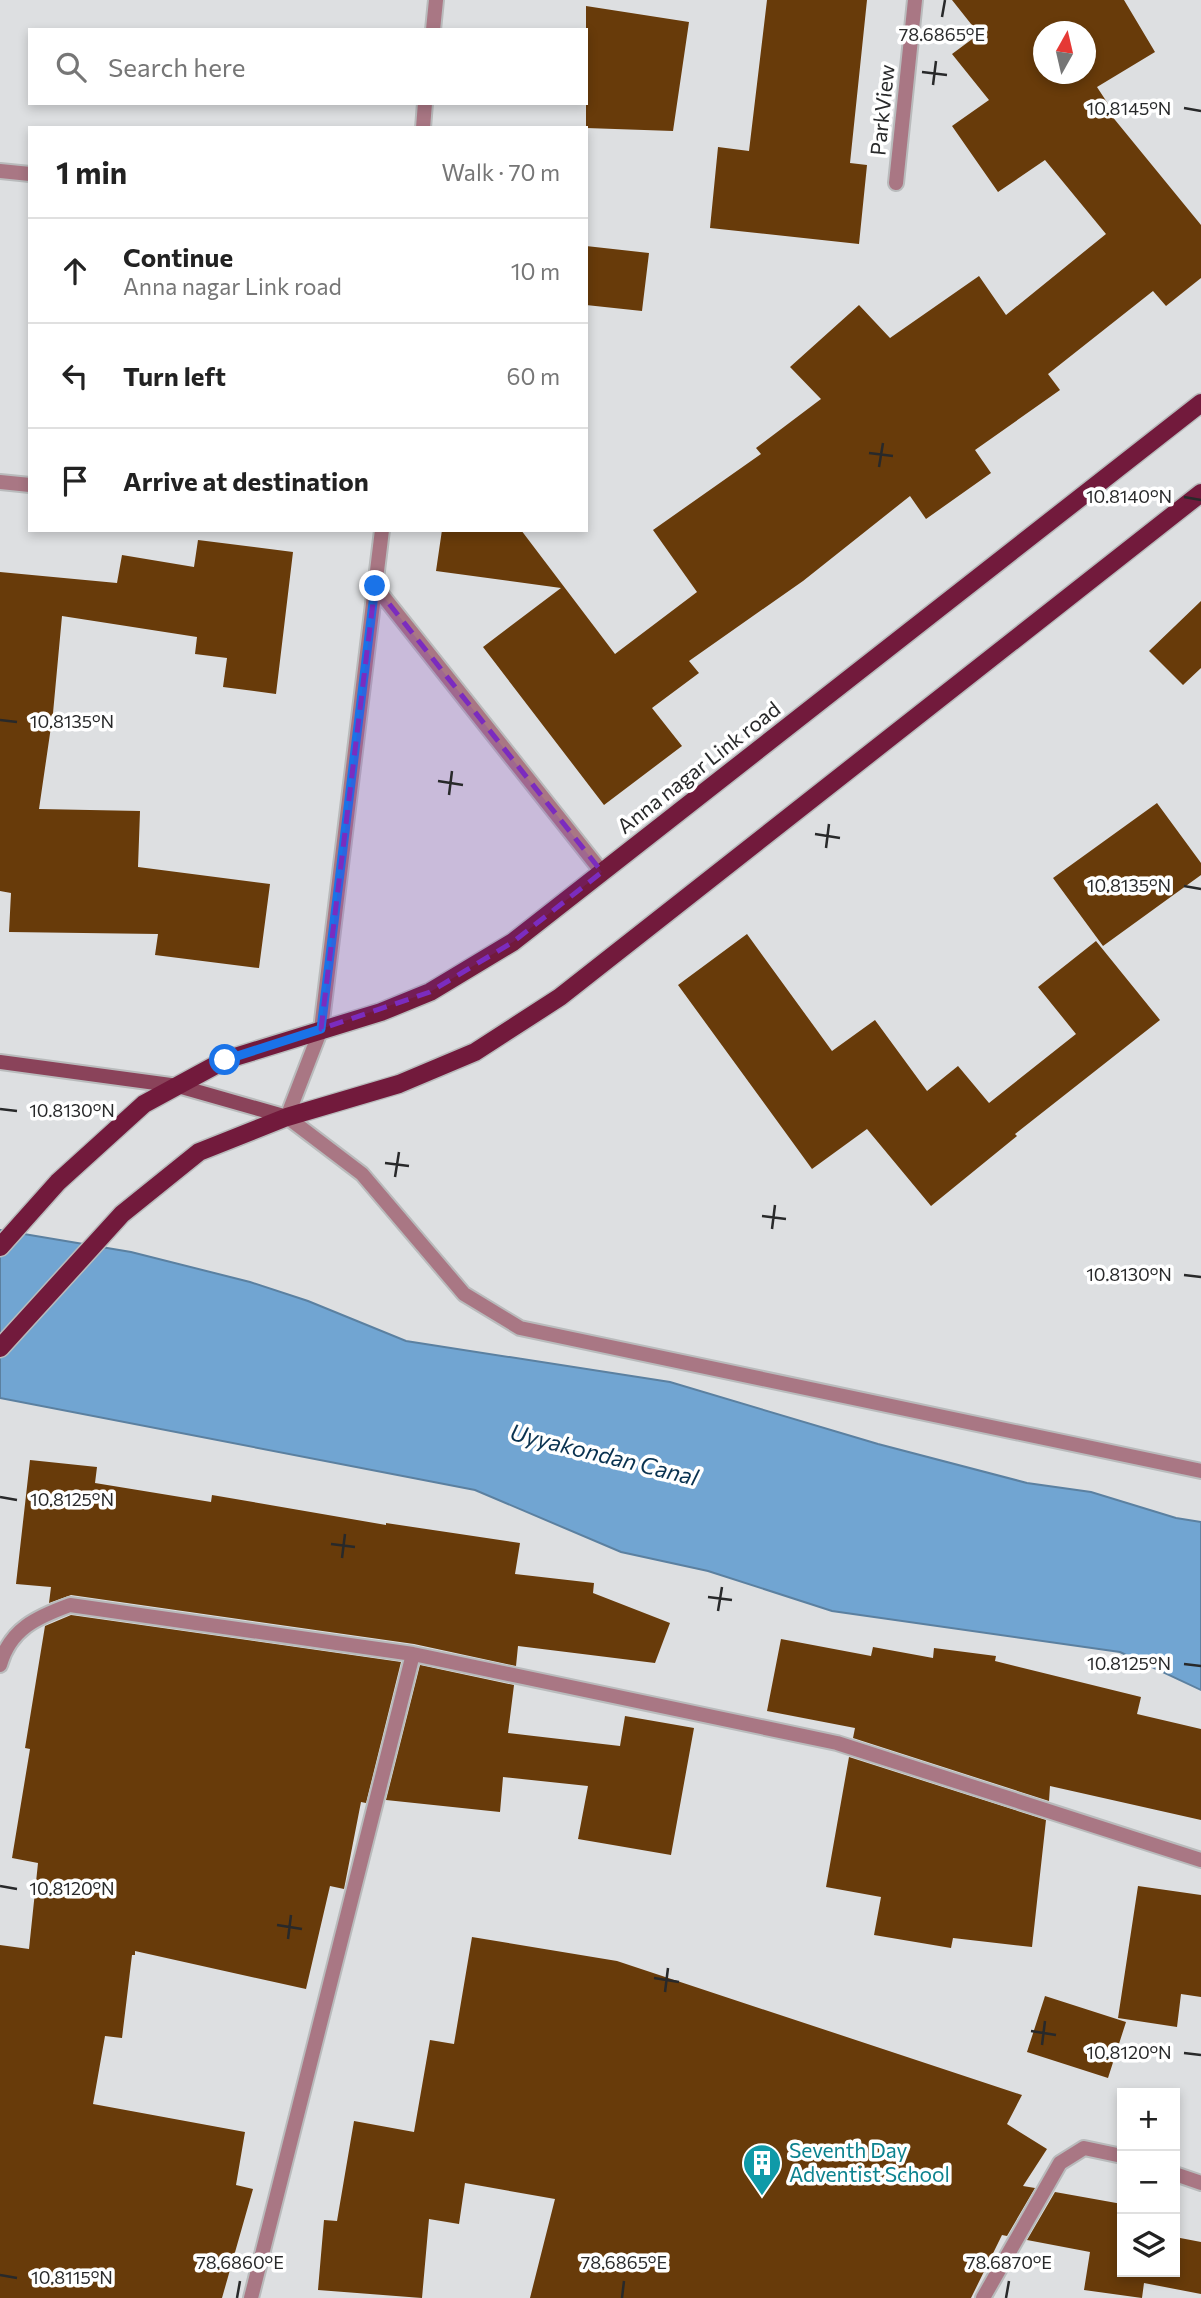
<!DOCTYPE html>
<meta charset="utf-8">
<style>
body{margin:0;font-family:Commissioner,sans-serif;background:#f6f6f6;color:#222}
.controls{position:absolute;right:21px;bottom:21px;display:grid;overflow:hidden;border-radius:0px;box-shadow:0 4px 10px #0003}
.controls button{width:63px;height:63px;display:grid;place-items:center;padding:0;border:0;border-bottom:2px solid #e0e0e0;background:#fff;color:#222;font:35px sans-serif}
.compass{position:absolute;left:1033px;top:21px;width:63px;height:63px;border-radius:50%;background:#fff;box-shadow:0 4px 10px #0003;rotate:8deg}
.stop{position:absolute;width:21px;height:21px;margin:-16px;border:5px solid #1a73e8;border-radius:50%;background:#fff}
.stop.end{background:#1a73e8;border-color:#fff;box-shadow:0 2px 7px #0008}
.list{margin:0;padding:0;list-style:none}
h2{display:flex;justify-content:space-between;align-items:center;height:91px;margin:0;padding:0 28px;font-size:30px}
h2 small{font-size:23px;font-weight:400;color:#767676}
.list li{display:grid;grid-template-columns:46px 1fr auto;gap:21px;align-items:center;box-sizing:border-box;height:105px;padding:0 28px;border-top:2px solid #e0e0e0}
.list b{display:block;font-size:26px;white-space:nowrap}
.list p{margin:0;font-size:23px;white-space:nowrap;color:#767676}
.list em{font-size:23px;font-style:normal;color:#767676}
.icon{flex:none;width:38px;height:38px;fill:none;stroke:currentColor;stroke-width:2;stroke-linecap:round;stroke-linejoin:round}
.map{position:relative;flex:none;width:1201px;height:2298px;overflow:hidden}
.search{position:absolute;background:#fff;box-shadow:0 4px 10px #0003;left:28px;top:28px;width:560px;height:77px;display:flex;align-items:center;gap:18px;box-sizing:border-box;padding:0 24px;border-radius:0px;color:#767676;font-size:26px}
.panel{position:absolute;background:#fff;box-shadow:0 4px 10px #0003;left:28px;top:126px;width:560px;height:406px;border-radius:0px}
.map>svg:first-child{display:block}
.water{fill:#71a5d2;stroke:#5b80a0;stroke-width:2}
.building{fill:#683b0a;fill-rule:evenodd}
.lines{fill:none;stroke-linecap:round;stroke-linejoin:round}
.street-casing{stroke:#b9bbbc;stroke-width:18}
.secondary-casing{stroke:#b9bbbc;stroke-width:18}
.primary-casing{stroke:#b9bbbc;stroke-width:21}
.street{stroke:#a97784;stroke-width:14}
.secondary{stroke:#8a435a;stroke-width:14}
.primary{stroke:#721a3c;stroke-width:18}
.route{stroke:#1a73e8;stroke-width:9}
.marked{fill:#7b2cbf;fill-opacity:0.2;stroke:#7b2cbf;stroke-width:5;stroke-dasharray:14 9;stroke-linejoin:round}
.ticks{fill:none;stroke:#28292a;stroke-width:2.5}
.labels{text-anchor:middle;stroke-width:7;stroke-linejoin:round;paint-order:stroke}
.street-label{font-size:21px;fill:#28292a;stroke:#fff}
.culture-label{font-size:21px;fill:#0d838f;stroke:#fff;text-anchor:start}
.water-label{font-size:23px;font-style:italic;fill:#093250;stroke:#fff}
.ticks-label{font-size:18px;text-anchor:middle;fill:#28292a;stroke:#fff;stroke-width:7;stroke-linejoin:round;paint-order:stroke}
</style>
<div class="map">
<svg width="1201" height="2298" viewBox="0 0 1201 2298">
<rect width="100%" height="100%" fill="#dddfe1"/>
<path class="water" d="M0 1230 131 1252 250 1282 308 1301 406 1341 670 1382 878 1444 1027 1483 1091 1492 1176 1518 1201 1522V1690L1120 1652 832 1611 708 1571 621 1552 475 1490 0 1398Z"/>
<path class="building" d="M767 0H867L850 163 867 165 859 244 710 228 718 147 749 151Z
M952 0H1124L1155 52 1097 87 1114 113 1111 115 1201 225V278L1166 306 1153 291 1048 374 1060 390 975 450 991 473 926 519 910 496 803 581 689 661 699 673 652 708 682 746 604 805 483 647 561 588 436 571 442 530H521L615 654 697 592 653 530 761 454 756 448 821 399 790 367 859 305 890 338 979 276 1006 315 1106 234 1045 160 998 192 952 126 989 100 952 54 979 34ZM1044 32H1086V74H1044Z
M586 6 689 22 673 131 586 128Z
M586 246 649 253 642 311 586 305Z
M198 540 293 552 276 694 223 687 227 658 195 654 197 637 62 616 53 713 39 809 140 811 138 867 270 884 259 968 155 955 158 934 9 932 11 893 0 891V572L117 583 122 555 194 567Z
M1201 601V668L1183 685 1149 651Z
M1157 803 1201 863V875L1103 946 1053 878Z
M747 934 832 1051 875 1020 927 1091 958 1066 989 1103 1076 1034 1038 987 1096 941 1160 1020 1015 1134 1017 1136 931 1206 867 1129 812 1169 678 985Z
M30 1460 97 1467 95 1483 211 1502 212 1495 386 1525V1523L520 1543 515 1574 594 1583 593 1593 670 1623 655 1663 518 1646 516 1666 414 1644 71 1595 49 1603 51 1587 16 1584Z
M71 1615 401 1662 366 1803 361 1802 344 1889 330 1886 306 1989 135 1951V1955H132L122 2038 105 2036 93 2104 245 2132 236 2185 253 2189 222 2298H0V1945L29 1949 38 1863 12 1858 30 1749 25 1748 45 1626Z
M781 1639 871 1656 873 1647 933 1658 934 1648 996 1656 995 1661 1141 1697 1137 1714 1201 1729V1820L1050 1786 1049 1801 853 1738 855 1728 767 1711Z
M420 1665 514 1685 508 1733 620 1746 625 1716 694 1728 671 1855 578 1839 588 1786 503 1777 500 1812 386 1800Z
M849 1757 1046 1820 1032 1947 953 1938 951 1948 874 1935 881 1897 826 1887Z
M1138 1886 1201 1895V1997L1181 1994 1177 2027 1118 2018Z
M472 1937 617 1961 1022 2095 1007 2124 1047 2149 1023 2186 1035 2188 1007 2236 1002 2235 971 2298H530L555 2199 465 2183 459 2224 429 2219 422 2298 318 2290 324 2220 337 2221 354 2121 414 2132 430 2040 454 2044Z
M1045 1996 1126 2022 1108 2078 1027 2052Z
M1055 2192 1122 2204V2272H1175V2237L1201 2242V2294L1144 2283 1142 2298 1084 2290 1090 2252 1027 2240Z"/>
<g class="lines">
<defs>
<path id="street" d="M433 30 436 0
M423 128 425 103
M0 171 30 174
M896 183 915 0
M0 482 30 485
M382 530 321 1029 287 1117 362 1174 464 1294 520 1328 1201 1471
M375 586 602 872
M0 1665C10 1629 37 1617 70 1605L413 1654 837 1743 1201 1860
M1175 2174 1201 2183
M251 2298 413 1654
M983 2298 1060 2163 1084 2148 1122 2156"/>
<path id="secondary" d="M0 1062 178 1086 287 1117"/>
<path id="primary" d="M0 1247 58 1182 144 1104 225 1060 381 1012 430 992 513 942 1201 403
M0 1348 122 1214 199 1152 287 1117 399 1084 475 1052 560 997 1201 493"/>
</defs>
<use href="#street" class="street-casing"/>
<use href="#secondary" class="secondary-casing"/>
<use href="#primary" class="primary-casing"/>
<use href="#street" class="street"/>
<use href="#secondary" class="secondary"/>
<use href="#primary" class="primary"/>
</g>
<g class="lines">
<path class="route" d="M225 1060 321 1029 375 586"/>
</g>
<path class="marked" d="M375 586 602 872 513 942 430 992 321 1029Z"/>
<path class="ticks" d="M942 17 945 0M922 72 947 75M933 85 936 61M1184 108 1201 111M869 453 893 456M879 467 883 443M1184 497 1201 500M0 720 17 722M438 781 463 785M449 795 452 771M815 834 840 838M826 848 829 824M1184 886 1201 889M0 1109 17 1111M385 1163 409 1166M395 1177 399 1152M762 1216 786 1219M772 1229 775 1205M1184 1275 1201 1277M0 1497 17 1500M331 1544 355 1547M342 1558 345 1534M708 1597 732 1600M718 1611 722 1587M1184 1664 1201 1666M0 1886 17 1889M277 1925 302 1929M288 1939 291 1915M654 1978 679 1982M665 1992 668 1968M1031 2031 1056 2035M1042 2045 1045 2021M1184 2053 1201 2055M0 2275 17 2278M237 2298 240 2281M622 2298 624 2281M1006 2298 1009 2281"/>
<defs>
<symbol id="building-pin" viewBox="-11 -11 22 30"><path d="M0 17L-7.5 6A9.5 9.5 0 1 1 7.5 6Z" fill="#0f9aa8" stroke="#fff"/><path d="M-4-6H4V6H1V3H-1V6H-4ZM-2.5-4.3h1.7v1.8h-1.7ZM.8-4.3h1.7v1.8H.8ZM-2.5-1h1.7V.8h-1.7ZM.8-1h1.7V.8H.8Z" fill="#fff"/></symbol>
</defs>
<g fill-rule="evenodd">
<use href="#building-pin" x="740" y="2141" width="44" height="60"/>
</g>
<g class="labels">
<g class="street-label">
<text transform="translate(883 110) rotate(-84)" y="7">ParkView</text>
<text transform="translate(699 768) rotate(-38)" y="7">Anna nagar Link road</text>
</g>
<g class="culture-label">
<text x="789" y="2158">Seventh Day<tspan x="789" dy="24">Adventist School</tspan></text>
</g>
<g class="water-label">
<text transform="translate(604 1455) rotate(14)" y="8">Uyyakondan Canal</text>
</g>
</g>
<g class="ticks-label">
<text x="942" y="41">78.6865°E</text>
<text x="1129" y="115">10.8145°N</text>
<text x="1129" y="503">10.8140°N</text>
<text x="72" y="728">10.8135°N</text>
<text x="1129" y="892">10.8135°N</text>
<text x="72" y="1117">10.8130°N</text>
<text x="1129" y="1281">10.8130°N</text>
<text x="72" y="1506">10.8125°N</text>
<text x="1129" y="1670">10.8125°N</text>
<text x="72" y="1895">10.8120°N</text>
<text x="1129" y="2059">10.8120°N</text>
<text x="240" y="2269">78.6860°E</text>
<text x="624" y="2269">78.6865°E</text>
<text x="1009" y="2269">78.6870°E</text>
<text x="72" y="2284">10.8115°N</text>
</g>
</svg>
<div class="controls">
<button>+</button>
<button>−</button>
<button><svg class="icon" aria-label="layers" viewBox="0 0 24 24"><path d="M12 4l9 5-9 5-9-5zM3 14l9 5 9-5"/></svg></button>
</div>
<svg class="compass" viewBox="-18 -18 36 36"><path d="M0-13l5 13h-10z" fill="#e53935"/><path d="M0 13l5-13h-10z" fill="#767676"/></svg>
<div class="stop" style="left:225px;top:1060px"></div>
<div class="stop end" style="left:375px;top:586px"></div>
<div class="search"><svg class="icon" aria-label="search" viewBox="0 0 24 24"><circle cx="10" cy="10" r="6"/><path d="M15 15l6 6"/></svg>Search here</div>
<section class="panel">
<h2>1 min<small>Walk · 70 m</small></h2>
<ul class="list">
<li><svg class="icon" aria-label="ahead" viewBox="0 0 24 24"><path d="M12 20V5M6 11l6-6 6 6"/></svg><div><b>Continue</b><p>Anna nagar Link road</p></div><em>10 m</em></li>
<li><svg class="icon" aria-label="left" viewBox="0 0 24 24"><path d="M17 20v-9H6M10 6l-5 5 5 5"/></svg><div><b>Turn left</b></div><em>60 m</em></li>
<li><svg class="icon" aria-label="arrive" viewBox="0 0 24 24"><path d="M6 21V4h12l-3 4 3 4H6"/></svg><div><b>Arrive at destination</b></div></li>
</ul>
</section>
</div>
